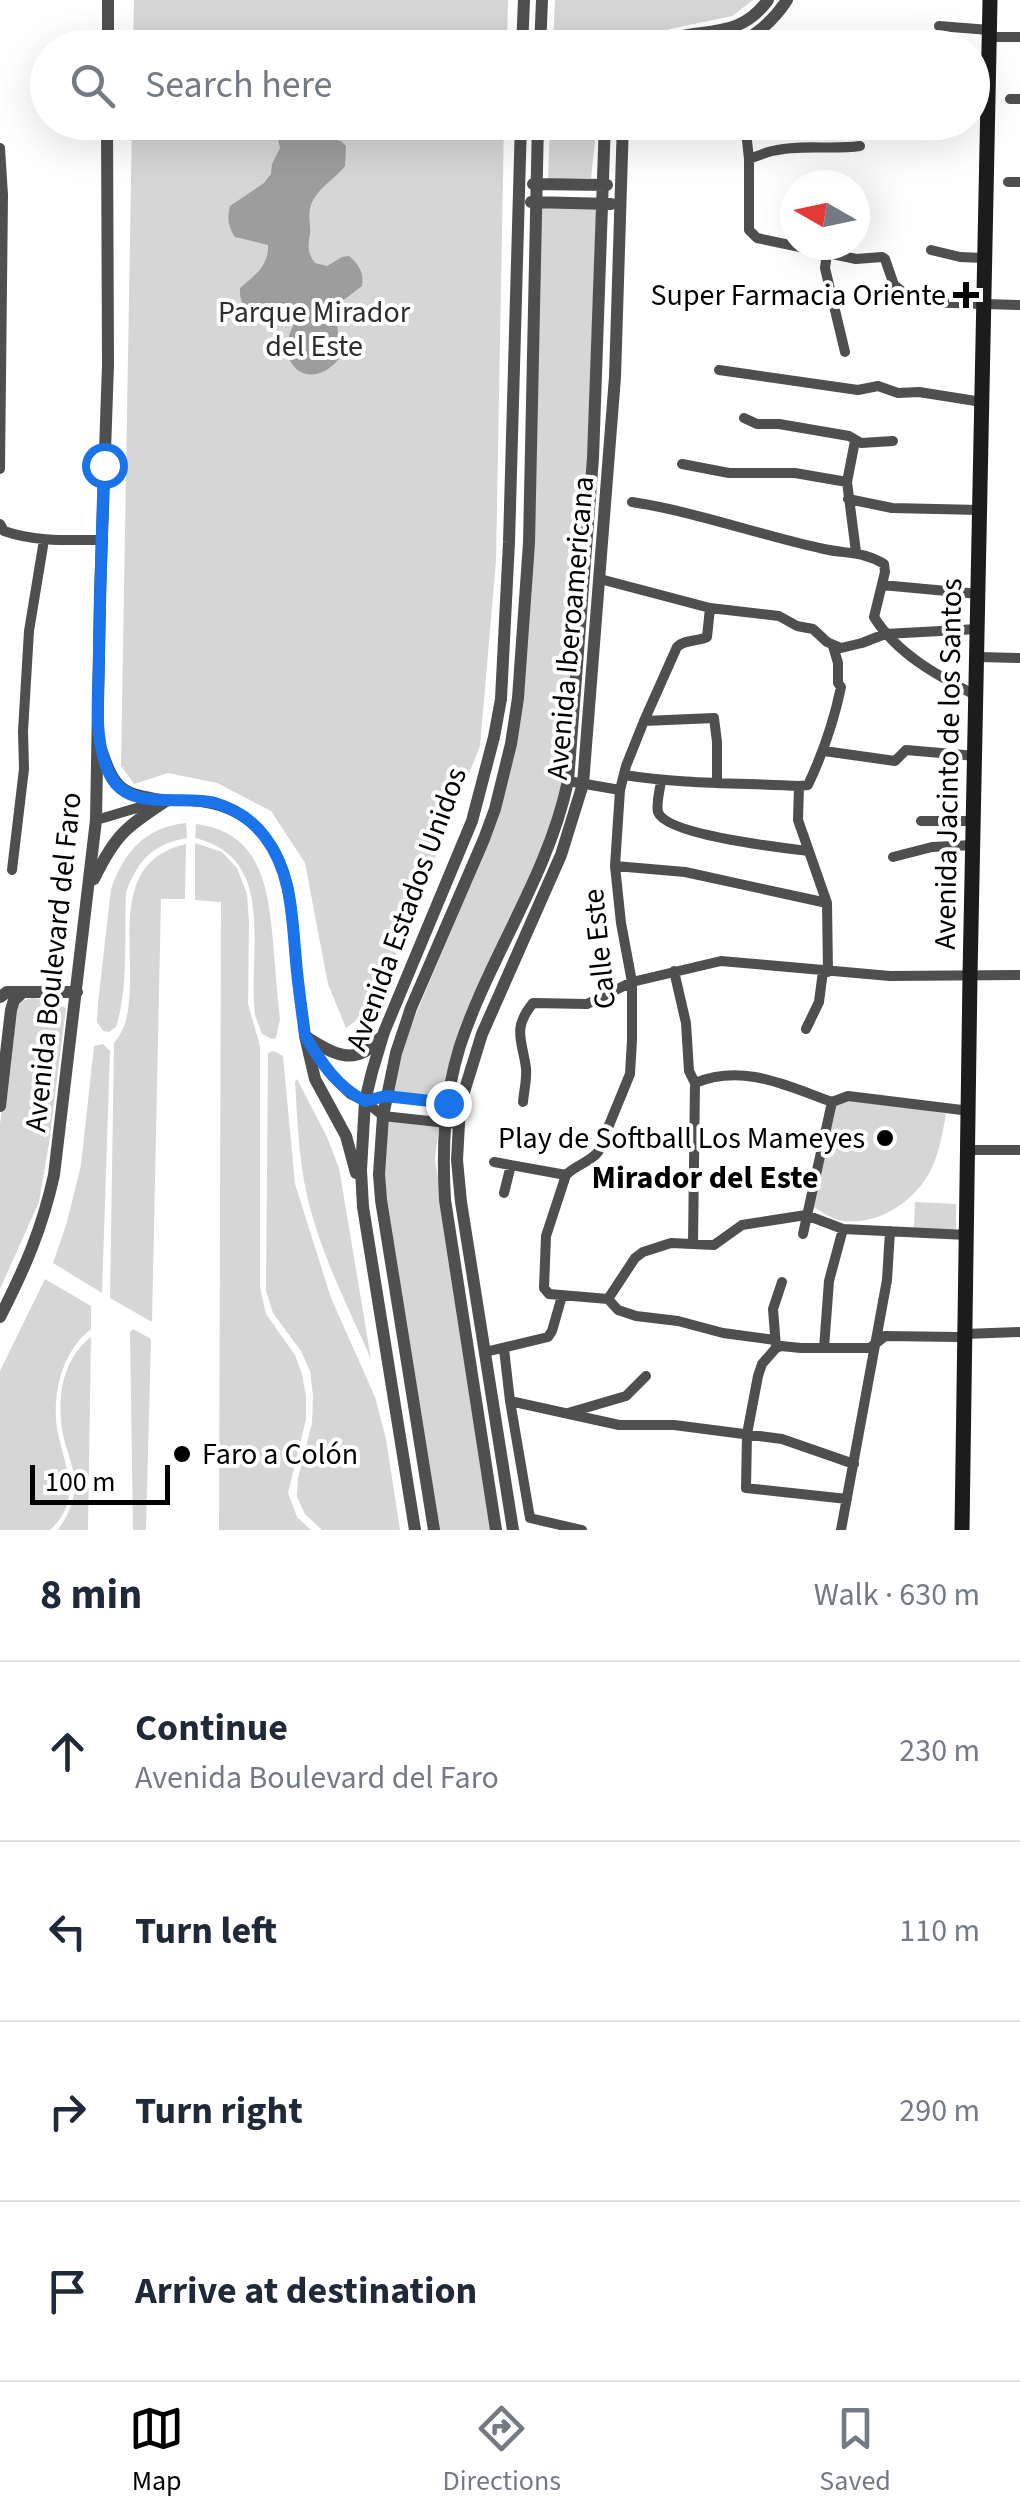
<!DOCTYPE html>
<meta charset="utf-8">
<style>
body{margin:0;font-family:"Source Sans 3",sans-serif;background:#f6f6f7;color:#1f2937}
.compass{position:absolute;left:780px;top:170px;width:90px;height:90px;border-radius:50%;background:#fff;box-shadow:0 10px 40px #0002;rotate:279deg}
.scale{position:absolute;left:30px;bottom:25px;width:140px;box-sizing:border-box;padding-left:10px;border:5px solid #000;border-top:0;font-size:28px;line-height:35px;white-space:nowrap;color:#000;-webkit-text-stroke:8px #fff;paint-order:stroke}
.stop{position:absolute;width:30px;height:30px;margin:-22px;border:8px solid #1a73e8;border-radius:50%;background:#fff}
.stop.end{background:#1a73e8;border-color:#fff;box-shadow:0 2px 10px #0008}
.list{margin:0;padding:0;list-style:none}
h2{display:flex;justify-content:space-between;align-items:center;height:130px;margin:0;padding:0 40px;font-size:42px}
h2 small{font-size:32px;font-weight:400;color:#747a83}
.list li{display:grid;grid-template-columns:65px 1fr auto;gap:30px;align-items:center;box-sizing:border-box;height:180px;padding:0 40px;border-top:2px solid #e0e1e3}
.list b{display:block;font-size:38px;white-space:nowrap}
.list p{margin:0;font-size:32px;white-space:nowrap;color:#747a83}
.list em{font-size:32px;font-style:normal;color:#747a83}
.icon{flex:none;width:55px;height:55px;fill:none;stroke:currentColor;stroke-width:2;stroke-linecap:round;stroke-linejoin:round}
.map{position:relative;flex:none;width:1020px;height:1530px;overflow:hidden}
.search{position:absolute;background:#fff;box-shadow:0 10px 40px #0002;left:30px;right:30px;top:30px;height:110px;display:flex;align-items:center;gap:25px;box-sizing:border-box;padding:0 35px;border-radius:55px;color:#747a83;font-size:38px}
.sheet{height:850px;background:#fff}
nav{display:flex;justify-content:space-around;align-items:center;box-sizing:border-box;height:140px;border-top:2px solid #e0e1e3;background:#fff;font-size:28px;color:#747a83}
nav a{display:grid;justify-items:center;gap:5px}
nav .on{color:#000}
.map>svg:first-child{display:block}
.green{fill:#d6d6d6}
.water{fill:#9d9d9d}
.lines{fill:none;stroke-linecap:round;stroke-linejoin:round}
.minor{stroke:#4f4f4f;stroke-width:10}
.tertiary{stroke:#4f4f4f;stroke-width:12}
.secondary{stroke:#1c1c1c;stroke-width:15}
.route{stroke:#1a73e8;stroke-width:12}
.poi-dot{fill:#000;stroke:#fff;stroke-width:4}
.labels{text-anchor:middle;stroke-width:8;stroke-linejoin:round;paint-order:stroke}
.poi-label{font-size:30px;fill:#000;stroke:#fff;text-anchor:end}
.park-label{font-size:30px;fill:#2d2d2d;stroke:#fff}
.street-label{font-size:30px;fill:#000;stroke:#fff}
.neighbourhood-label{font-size:32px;font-weight:bold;fill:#000;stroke:#fff}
</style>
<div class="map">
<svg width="1020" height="1530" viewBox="0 0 1020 1530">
<rect width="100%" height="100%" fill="#fff"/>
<path class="green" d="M134 0H508L507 47H133Z
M555 0H753L732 16 670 29 634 47 553 48Z
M132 123H504L496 561 480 746 375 1007 346 1028 328 984 305 863 271 811 217 783 168 773 134 784 121 766Z
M550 123H597L591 178 548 179Z
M541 207 596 209 586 504 564 780C555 815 544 850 529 883 498 952 452 1022 444 1098L394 1091 401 1050 468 890 515 743Z
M186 823 187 838C153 844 138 860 126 892 124 934 129 987 116 1027L109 1032 103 1031 97 1022 98 1003 111 889C124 852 145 827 186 823Z
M196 824C261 832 268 887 273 941 275 967 277 993 280 1019L276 1038 272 1039 262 1034 255 1015C247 953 279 858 195 838Z
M195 843 222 852 237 868 247 894 249 923 248 1004 260 1046V1287L266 1314 295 1355 302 1374 306 1396V1419L288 1493 297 1517 311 1530H219L221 902 195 900Z
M186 844 185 899H161L152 1322 110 1298 114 1043C129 1025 129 1005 130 983 131 927 117 860 186 844Z
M33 998 50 1001 66 1008 49 1143 39 1202 0 1289V1124L15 1014 20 1001Z
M103 1044 110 1051 102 1293 53 1263 67 1222 81 1165 94 1046Z
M274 1051 283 1056 295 1184 331 1298 375 1397 386 1439 400 1530H322L305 1514 297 1497 298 1478 312 1423 313 1396 310 1371 301 1351 273 1313 266 1291 268 1053Z
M297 1079 327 1137 339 1168 371 1359C344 1298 311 1235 302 1168 298 1140 297 1110 295 1082Z
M849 1096 946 1114C943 1129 941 1145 935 1160 922 1197 882 1226 842 1221 832 1219 823 1213 814 1207L837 1102Z
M388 1121 439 1126 435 1159 492 1530H438L383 1184Z
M915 1202 956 1204V1230L914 1228Z
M45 1279 91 1306V1329C62 1352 52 1393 57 1428 63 1465 85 1498 50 1530H0V1371Z
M133 1329 151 1339 146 1530H133L130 1332Z
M91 1337 88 1530H58C67 1517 74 1503 75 1486 75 1470 68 1455 64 1439 56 1404 60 1361 91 1337Z"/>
<path class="water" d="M232 123H307L316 135 341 141 346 146 345 166C333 181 314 190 310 209 308 218 311 226 310 234 308 247 307 252 315 263L327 266 342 257 349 256C359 265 364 272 362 286L341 302 336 311 340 357C325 379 296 383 287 353 284 342 292 331 295 320L292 314C270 312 238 321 240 288 254 276 269 266 268 245L235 237C228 226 227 219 230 206L264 183 271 174 272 164 280 148 278 138C264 129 246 131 232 123Z"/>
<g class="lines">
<path class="minor" d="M939 26 989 30
M989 37H1020
M1010 99H1020
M745 122 749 159V230L757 238 856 259 882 257 885 259 894 285 913 300 920 302 1020 305
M0 148 3 195 0 469
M749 159C757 156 764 153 772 151 801 144 832 150 860 146
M1008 182H1020
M828 245 825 268 845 352
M931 250 960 257 984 258
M719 370 858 390 878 386 898 393 919 392 982 402
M744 418 757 424H779L849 436 861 443 893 441
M855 441 847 482 856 552
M682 464 729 473H795L847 482
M848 499 892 508 980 510
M632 502C697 512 759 535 824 549 846 554 863 551 884 564L885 572 874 617C897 654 938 676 977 696
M0 524 4 531C35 542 69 540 102 540
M600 579 710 608 779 616 797 626 813 629 827 642 841 648 862 643 885 634 978 629
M882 585 979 594
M710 608 707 637C697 642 685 639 677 647L644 721 626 766 620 790 615 866 621 923 632 982V1040L630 1074 598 1152C589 1163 575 1165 566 1175L546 1236 544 1288 549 1294 608 1299 618 1310 636 1316 678 1321 723 1333 775 1340
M978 657 1020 658
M644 721 714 718 717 742V781
M824 751 895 761 906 750 976 756
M624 775C681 784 741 783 799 786
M568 781 620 790
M661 781C660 789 656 804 658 812 666 835 784 848 808 851
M96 820C120 814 146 803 171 801 237 797 279 831 290 897 293 915 293 933 295 951 298 980 302 1008 305 1036L331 1075 350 1094 365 1101 383 1116 457 1124
M921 821H975
M893 857 932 847 974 845
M615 866 685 872 827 903
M12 870 24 769 23 731 29 631 44 540
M674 971 686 1023 689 1071 695 1083 693 1244
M828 972 827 903 798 820 799 786 808 785C823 753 834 721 841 687L838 683V663L833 646
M806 1029 819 1002 823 971
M695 1083C743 1063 787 1086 832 1102L848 1096 970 1111
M365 1101 386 1096 452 1104
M523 1102C524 1091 527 1079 526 1068 522 1039 512 1029 533 1003L587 1004 632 982 721 961 890 976 1020 975
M969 1150H1020
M494 1162 566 1175
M504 1193 511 1165
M803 1234 832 1102
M608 1299 635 1258 643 1252 671 1243 714 1245 742 1225 806 1215 843 1229 967 1235
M776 1347 773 1309 782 1282
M776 1348 781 1346 801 1348H870L885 1336 958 1337 965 1334 1020 1332
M776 1348 762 1364 758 1376 747 1434 746 1488 847 1499
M824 1348 829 1281 843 1229
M504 1349 510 1401 530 1518 582 1530
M485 1352 548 1337 552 1331 562 1296
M510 1401 619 1425H674L782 1439 854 1464
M568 1413 626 1396 646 1376
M841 1530 887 1280 890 1231"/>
<path class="tertiary" d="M108 48V0
M522 48 524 0
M540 48 542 0
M650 48C693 22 735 46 768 0
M731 48C755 36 772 23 787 0
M533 184 607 185
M531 202 611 204
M101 749C116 793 122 793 166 801
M94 879C115 835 126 827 166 801
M0 997 7 992H77
M305 1036 315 1079 346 1136 356 1173
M305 1036C332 1054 356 1068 380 1038
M0 1106 11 1010 14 1000 23 992
M0 1317C25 1268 42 1229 54 1175L96 820 100 594 108 365 107 122
M415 1530 363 1207 361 1170 365 1101 372 1072 384 1032 472 821 494 737 501 699 509 542 521 122
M434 1530 381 1200 379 1174 383 1116 396 1053 411 1008 484 839 495 809 511 744 518 698 529 543 538 122
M496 1530 445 1200C442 1147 444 1097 460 1046 490 955 548 876 568 781L593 458 605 122
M513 1530 461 1202 457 1160 460 1105 482 1034 561 855 583 784 615 377 623 122"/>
<path class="secondary" d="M962 1530 970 976 990 0"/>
</g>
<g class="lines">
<path class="route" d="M104 465C102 528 100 592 99 655 99 694 92 739 110 775 129 813 183 794 215 803 235 809 253 821 265 837 292 872 292 918 296 961 298 986 302 1011 305 1036 321 1062 337 1087 365 1101L386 1096 448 1103"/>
</g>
<g class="poi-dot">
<path d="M961 280h10v10h10v10h-10v10h-10v-10h-10v-10h10z"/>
<circle cx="885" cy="1138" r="10"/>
<circle cx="182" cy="1454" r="10"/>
</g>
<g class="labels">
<g class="poi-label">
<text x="946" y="305">Super Farmacia Oriente</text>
<text x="865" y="1148">Play de Softball Los Mameyes</text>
<text x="202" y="1464" text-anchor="start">Faro a Colón</text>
</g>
<g class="park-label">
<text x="314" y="322">Parque Mirador<tspan x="314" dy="34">del Este</tspan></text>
</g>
<g class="street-label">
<text transform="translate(570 628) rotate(-85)" y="10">Avenida Iberoamericana</text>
<text transform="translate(948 764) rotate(-89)" y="10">Avenida Jacinto de los Santos</text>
<text transform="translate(406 909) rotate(-70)" y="10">Avenida Estados Unidos</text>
<text transform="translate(599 949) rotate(-96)" y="10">Calle Este</text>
<text transform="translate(53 962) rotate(-84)" y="10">Avenida Boulevard del Faro</text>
</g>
<g class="neighbourhood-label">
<text x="705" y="1188">Mirador del Este</text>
</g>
</g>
</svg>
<svg class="compass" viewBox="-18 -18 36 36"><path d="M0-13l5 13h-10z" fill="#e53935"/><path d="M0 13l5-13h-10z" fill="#747a83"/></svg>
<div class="scale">100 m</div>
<div class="stop" style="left:104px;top:465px"></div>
<div class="stop end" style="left:448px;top:1103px"></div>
<div class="search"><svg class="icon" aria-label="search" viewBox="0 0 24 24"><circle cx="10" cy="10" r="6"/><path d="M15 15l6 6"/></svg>Search here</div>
</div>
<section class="sheet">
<h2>8 min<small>Walk · 630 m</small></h2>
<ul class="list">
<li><svg class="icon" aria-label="ahead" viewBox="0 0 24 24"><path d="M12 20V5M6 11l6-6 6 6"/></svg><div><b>Continue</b><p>Avenida Boulevard del Faro</p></div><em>230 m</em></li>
<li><svg class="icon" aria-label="left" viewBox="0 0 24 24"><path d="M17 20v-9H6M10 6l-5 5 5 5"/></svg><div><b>Turn left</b></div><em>110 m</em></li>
<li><svg class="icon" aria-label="right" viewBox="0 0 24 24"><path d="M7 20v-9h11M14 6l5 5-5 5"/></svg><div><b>Turn right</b></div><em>290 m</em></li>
<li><svg class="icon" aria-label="arrive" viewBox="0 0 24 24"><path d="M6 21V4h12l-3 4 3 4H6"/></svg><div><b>Arrive at destination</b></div></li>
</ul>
</section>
<nav>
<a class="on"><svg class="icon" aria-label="map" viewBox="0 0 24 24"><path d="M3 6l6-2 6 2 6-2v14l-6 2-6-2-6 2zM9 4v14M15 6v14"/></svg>Map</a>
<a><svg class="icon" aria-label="directions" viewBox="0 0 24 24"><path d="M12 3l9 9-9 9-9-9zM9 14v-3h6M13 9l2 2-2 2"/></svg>Directions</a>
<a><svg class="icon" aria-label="saved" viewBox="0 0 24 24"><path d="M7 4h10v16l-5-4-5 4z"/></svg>Saved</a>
</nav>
